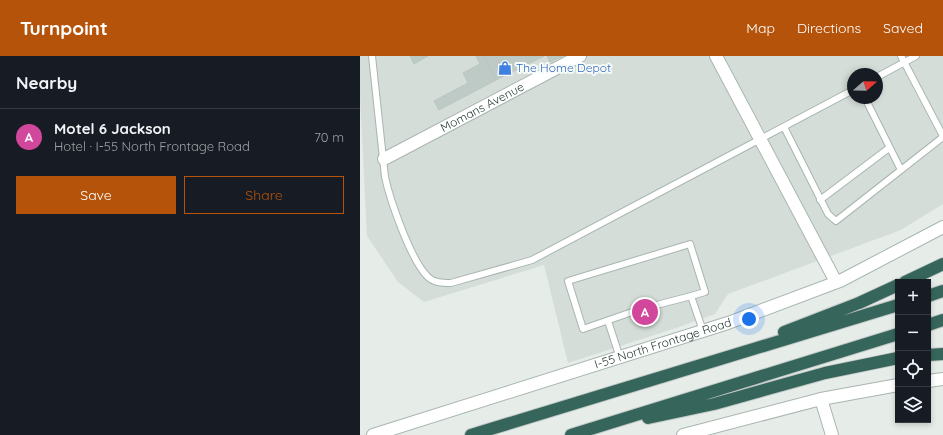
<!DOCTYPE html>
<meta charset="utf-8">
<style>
body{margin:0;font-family:Quicksand,sans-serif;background:#242831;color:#f1f3f6}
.controls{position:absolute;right:12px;bottom:12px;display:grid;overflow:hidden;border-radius:0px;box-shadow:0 2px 6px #0003}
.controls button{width:36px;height:36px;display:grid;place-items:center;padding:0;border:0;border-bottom:1px solid #363941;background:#171b24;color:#f1f3f6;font:20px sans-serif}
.compass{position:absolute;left:487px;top:12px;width:36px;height:36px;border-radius:50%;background:#171b24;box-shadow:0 2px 6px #0003;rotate:70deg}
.you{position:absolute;left:389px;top:263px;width:14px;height:14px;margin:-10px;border:3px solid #fff;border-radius:50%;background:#1a73e8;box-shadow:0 0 0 6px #1a73e833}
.badge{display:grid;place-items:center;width:26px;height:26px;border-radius:50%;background:#b45309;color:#fff;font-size:13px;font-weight:700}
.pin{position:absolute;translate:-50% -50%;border:2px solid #fff;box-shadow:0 1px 4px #0006}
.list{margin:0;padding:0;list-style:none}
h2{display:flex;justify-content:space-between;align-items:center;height:52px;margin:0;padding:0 16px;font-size:17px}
h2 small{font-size:13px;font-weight:400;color:#9ea1a6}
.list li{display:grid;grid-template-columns:26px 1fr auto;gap:12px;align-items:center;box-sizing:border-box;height:56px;padding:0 16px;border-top:1px solid #363941}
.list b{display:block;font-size:15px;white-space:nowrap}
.list p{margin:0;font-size:13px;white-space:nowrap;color:#9ea1a6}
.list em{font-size:13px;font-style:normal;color:#9ea1a6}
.actions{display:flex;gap:8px;padding:12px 16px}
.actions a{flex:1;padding:9px 0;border:1px solid #b45309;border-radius:0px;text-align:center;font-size:14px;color:#b45309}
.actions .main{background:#b45309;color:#fff}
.icon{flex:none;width:22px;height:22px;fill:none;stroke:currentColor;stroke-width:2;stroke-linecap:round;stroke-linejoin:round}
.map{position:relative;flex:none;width:583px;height:379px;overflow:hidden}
header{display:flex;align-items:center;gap:24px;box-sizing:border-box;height:56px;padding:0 20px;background:#b45309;color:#fff}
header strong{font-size:19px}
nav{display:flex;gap:22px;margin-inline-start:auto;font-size:14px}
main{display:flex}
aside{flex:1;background:#171b24}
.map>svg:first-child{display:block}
.built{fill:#d4ddd8;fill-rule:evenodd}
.building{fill:#becac5;stroke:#b9c6c0}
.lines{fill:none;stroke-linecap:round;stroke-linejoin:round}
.service-casing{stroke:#a9b5b0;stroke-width:8}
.minor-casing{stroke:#a9b5b0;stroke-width:14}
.tertiary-casing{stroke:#a9b5b0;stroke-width:14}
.motorway-casing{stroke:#c3c9c7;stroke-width:14}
.service{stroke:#fff;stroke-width:6}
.minor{stroke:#fff;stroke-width:12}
.tertiary{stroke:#fff;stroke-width:12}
.motorway{stroke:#36665b;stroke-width:12}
.labels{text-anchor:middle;stroke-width:4;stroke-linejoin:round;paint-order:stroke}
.shop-label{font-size:12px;fill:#366cbe;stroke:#f6faf8;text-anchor:start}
.street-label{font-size:12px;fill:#273d36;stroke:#f6faf8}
</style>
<header>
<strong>Turnpoint</strong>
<nav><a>Map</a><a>Directions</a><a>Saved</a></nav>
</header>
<main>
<aside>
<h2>Nearby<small></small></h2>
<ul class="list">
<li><span class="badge" style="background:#d1479c">A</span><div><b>Motel 6 Jackson</b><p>Hotel · I-55 North Frontage Road</p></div><em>70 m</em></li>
</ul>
<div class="actions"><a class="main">Save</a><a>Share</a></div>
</aside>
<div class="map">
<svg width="583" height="379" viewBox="0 0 583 379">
<rect width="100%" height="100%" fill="#e6ede9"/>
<path class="built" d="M0 0H583V148L541 174 368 238 355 258 319 271 208 307 184 209 64 246 38 226 7 180 0 41ZM493 18H517V42H493Z"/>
<path class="building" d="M50 0H68L54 8Z
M116 0H124L136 24 79 54 74 45 108 27 103 17 120 8Z
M124 0H184L136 24Z
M187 0H203L190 6Z"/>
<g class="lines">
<defs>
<path id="service" d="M12 0 25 121C30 144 51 205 68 221 74 227 83 227 91 227L172 204 493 34
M541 0 583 80
M517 21 556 0
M505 42 541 114
M424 71 468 158 476 165 583 81
M460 144 529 92
M293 250 331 240
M272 256 223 273 208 225 330 188 345 236 331 240 343 275
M248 265 260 302"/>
<g id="minor">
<path d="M356 0 476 226"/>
<path id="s1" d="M24 103 220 0"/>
<path d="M461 343 472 379"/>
</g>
<g id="tertiary">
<path d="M568 325 583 323"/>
<path id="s2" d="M13 379 368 267 480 225 583 171"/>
<path d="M323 379 461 343 538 329"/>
</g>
<path id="motorway" d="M545 226 583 208
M568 240 583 235
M568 269 583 264
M424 276 499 247 538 229
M568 299 583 298
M288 362 354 348 465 317 538 302
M111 379 538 249
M211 379 538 278"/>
</defs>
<use href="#service" class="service-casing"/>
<use href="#minor" class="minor-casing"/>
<use href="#tertiary" class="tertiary-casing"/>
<use href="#motorway" class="motorway-casing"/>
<use href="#service" class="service"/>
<use href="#minor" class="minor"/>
<use href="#tertiary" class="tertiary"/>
<use href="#motorway" class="motorway"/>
</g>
<defs>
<symbol id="shop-bare" viewBox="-9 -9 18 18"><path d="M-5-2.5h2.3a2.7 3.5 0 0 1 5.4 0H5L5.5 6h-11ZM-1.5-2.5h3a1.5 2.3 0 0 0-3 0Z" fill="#3f7fe0" stroke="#f6faf8" stroke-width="2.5" paint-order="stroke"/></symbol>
</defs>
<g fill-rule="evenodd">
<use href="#shop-bare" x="135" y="2" width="20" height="20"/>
</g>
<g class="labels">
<g class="shop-label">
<text x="156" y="16">The Home Depot</text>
</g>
<g class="street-label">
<text dy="4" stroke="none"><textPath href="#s1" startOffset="111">Momans Avenue</textPath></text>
<text dy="4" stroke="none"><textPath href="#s2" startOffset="304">I-55 North Frontage Road</textPath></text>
</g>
</g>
</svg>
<div class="controls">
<button>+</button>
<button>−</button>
<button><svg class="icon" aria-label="locate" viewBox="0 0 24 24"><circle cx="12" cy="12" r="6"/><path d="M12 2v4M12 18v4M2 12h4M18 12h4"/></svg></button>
<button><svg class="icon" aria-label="layers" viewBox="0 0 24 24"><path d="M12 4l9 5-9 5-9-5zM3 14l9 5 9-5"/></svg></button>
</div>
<svg class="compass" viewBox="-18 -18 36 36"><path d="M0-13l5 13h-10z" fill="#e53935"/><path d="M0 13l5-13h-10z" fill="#9ea1a6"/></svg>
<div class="you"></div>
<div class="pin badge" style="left:285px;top:256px;background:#d1479c">A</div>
</div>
</main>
